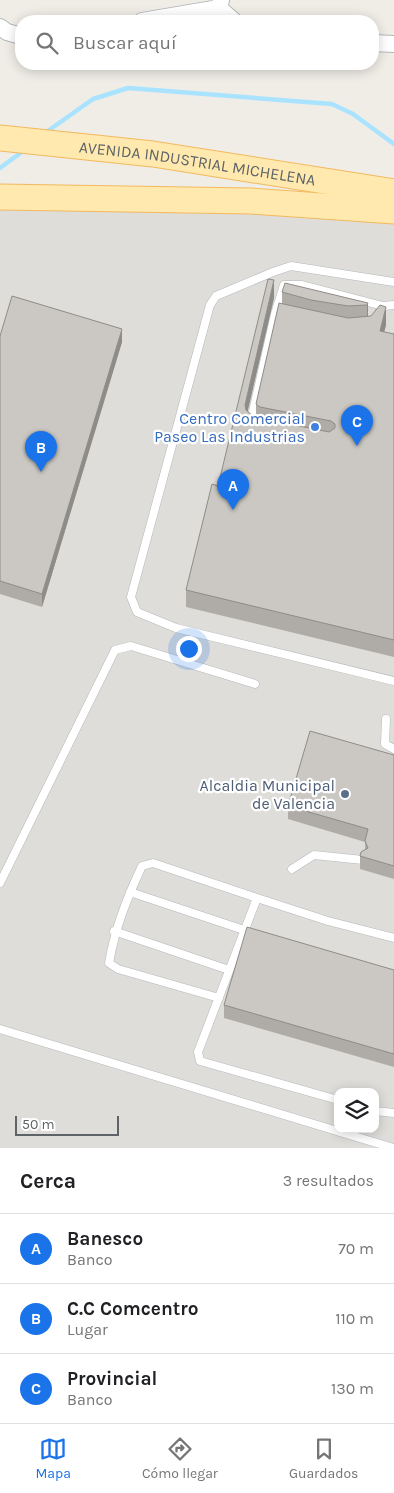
<!DOCTYPE html>
<html lang="es">
<meta charset="utf-8">
<style>
body{margin:0;font-family:Karla,sans-serif;background:#f2f2f2;color:#202124}
.controls{position:absolute;right:15px;bottom:15px;display:grid;overflow:hidden;border-radius:10px;box-shadow:0 2px 12px #0003}
.controls button{width:45px;height:45px;display:grid;place-items:center;padding:0;border:0;border-bottom:1px solid #e0e0e0;background:#fff;color:#202124;font:25px sans-serif}
.scale{position:absolute;left:15px;bottom:12px;width:104px;box-sizing:border-box;padding-left:5px;border:2px solid #5e6367;border-top:0;font-size:14px;line-height:18px;white-space:nowrap;color:#5e6367;-webkit-text-stroke:4px #fff;paint-order:stroke}
.you{position:absolute;left:188px;top:648px;width:18px;height:18px;margin:-12px;border:4px solid #fff;border-radius:50%;background:#1a73e8;box-shadow:0 0 0 8px #1a73e833}
.badge{display:grid;place-items:center;width:32px;height:32px;border-radius:50%;background:#1a73e8;color:#fff;font-size:16px;font-weight:700}
.pin{position:absolute;translate:-50% -41px;filter:drop-shadow(0 1px 2px #0008)}
.pin::after{content:'';position:absolute;top:26px;width:18px;height:15px;background:inherit;clip-path:polygon(0 0,100% 0,50% 100%)}
.list{margin:0;padding:0;list-style:none}
h2{display:flex;justify-content:space-between;align-items:center;height:65px;margin:0;padding:0 20px;font-size:21px}
h2 small{font-size:16px;font-weight:400;color:#757577}
.list li{display:grid;grid-template-columns:32px 1fr auto;gap:15px;align-items:center;box-sizing:border-box;height:70px;padding:0 20px;border-top:1px solid #e0e0e0}
.list b{display:block;font-size:19px;white-space:nowrap}
.list p{margin:0;font-size:16px;white-space:nowrap;color:#757577}
.list em{font-size:16px;font-style:normal;color:#757577}
.icon{flex:none;width:28px;height:28px;fill:none;stroke:currentColor;stroke-width:2;stroke-linecap:round;stroke-linejoin:round}
.map{position:relative;flex:none;width:394px;height:1148px;overflow:hidden}
.search{position:absolute;background:#fff;box-shadow:0 2px 12px #0003;left:15px;right:15px;top:15px;height:55px;display:flex;align-items:center;gap:12px;box-sizing:border-box;padding:0 18px;border-radius:20px;color:#757577;font-size:19px}
.sheet{height:275px;background:#fff}
nav{display:flex;justify-content:space-around;align-items:center;box-sizing:border-box;height:70px;border-top:1px solid #e0e0e0;background:#fff;font-size:14px;color:#757577}
nav a{display:grid;justify-items:center;gap:2px}
nav .on{color:#1a73e8}
.map>svg:first-child{display:block}
.industrial{fill:#dfddd9;fill-rule:evenodd}
.lines{fill:none;stroke-linecap:round;stroke-linejoin:round}
.stream{stroke:#a9e3ff;stroke-width:4.5}
.lane-casing{stroke:#b4b8bb;stroke-width:9}
.street-casing{stroke:#b4b8bb;stroke-width:18}
.primary-casing{stroke:#f2b95e;stroke-width:27}
.lane{stroke:#fff;stroke-width:8}
.street{stroke:#fff;stroke-width:16}
.primary{stroke:#ffe9ae;stroke-width:25}
.wall{fill:#afaca8}
.shaded-wall{fill:#8e8c88}
.building{fill:#cbc8c3;stroke:#8e8c88}
.shop-dot{fill:#3f7fe0;stroke:#fff;stroke-width:2}
.service-dot{fill:#5c6f8a;stroke:#fff;stroke-width:2}
.labels{text-anchor:middle;stroke-width:4.5;stroke-linejoin:round;paint-order:stroke}
.street-label{font-size:16px;fill:#5e6367;stroke:#fff}
.shop-label{font-size:16px;fill:#366cbe;stroke:#fff;text-anchor:end}
.service-label{font-size:16px;fill:#4e5e75;stroke:#fff;text-anchor:end}
</style>
<div class="map">
<svg width="394" height="1148" viewBox="0 0 394 1148">
<rect width="100%" height="100%" fill="#f0ede7"/>
<path class="industrial" d="M0 197 394 212V1148H0ZM338 1092H375V1129H338Z"/>
<g class="lines">
<path class="stream" d="M45 133 93 99 128 88 332 104 353 114 394 144
M0 168 26 149"/>
<defs>
<path id="lane" d="M394 282 291 266 273 272 216 296 210 305 131 597 137 612 176 628 394 681
M275 314 284 285H302L383 306
M378 314 383 306 394 305
M250 425 275 314 287 317
M386 719 385 744 394 749
M292 869 314 855 363 860
M0 883 115 650 131 646 255 684
M130 892 244 930
M114 931 229 970
M219 998 118 969 109 963C115 928 127 898 142 866L153 863 257 898
M0 1029 393 1148
M338 1100 200 1061 198 1052 257 898 328 921 394 938
M375 1111 394 1113"/>
<path id="street" d="M219 8 234 21
M142 21 219 8 221 0
M0 27 7 32 21 36
M373 43 394 44"/>
<g id="primary">
<path id="s1" d="M0 138 153 154 394 192"/>
<path d="M0 197 251 201 394 211"/>
</g>
</defs>
<use href="#lane" class="lane-casing"/>
<use href="#street" class="street-casing"/>
<use href="#primary" class="primary-casing"/>
<use href="#lane" class="lane"/>
<use href="#street" class="street"/>
<use href="#primary" class="primary"/>
</g>
<path class="wall" d="M282 292 368 303V316L386 325 384 332 394 334V657L186 607V590L274 298 247 411 254 417H256V404L282 304Z
M0 336 122 342 42 607 0 594Z
M394 755V879L360 869V856L365 850V842L288 819V806Z
M394 970V1067L224 1018V1005Z"/>
<path class="shaded-wall" d="M274 280V298L245 423V405Z
M368 303V320L367 323V305Z
M386 307V325L380 348V331Z
M122 329V342L42 607V594Z"/>
<path class="building" d="M268 279 274 280 245 405 246 410 254 417 329 432 335 428V424L331 421 260 407 256 404 279 303 348 318 371 316 380 305 386 307 380 331 394 334V640L186 590 212 484 218 486Z
M285 283 368 303 367 305 348 306 311 300 282 292Z
M12 296 122 329 42 594 0 581V336Z
M310 731 394 755V866L360 856 361 852 368 848 365 841 368 829 288 806Z
M247 927 394 970V1054L224 1005Z"/>
<circle class="shop-dot" cx="315" cy="427" r="5"/>
<circle class="service-dot" cx="345" cy="794" r="5"/>
<g class="labels">
<g class="street-label">
<text dy="6" stroke="none"><textPath href="#s1" startOffset="199">AVENIDA INDUSTRIAL MICHELENA</textPath></text>
</g>
<g class="shop-label">
<text x="305" y="424">Centro Comercial<tspan x="305" dy="18">Paseo Las Industrias</tspan></text>
</g>
<g class="service-label">
<text x="335" y="791">Alcaldia Municipal<tspan x="335" dy="18">de Valencia</tspan></text>
</g>
</g>
</svg>
<div class="controls">
<button><svg class="icon" aria-label="layers" viewBox="0 0 24 24"><path d="M12 4l9 5-9 5-9-5zM3 14l9 5 9-5"/></svg></button>
</div>
<div class="scale">50 m</div>
<div class="you"></div>
<div class="pin badge" style="left:233px;top:510px">A</div>
<div class="pin badge" style="left:41px;top:472px">B</div>
<div class="pin badge" style="left:357px;top:446px">C</div>
<div class="search"><svg class="icon" aria-label="search" viewBox="0 0 24 24"><circle cx="10" cy="10" r="6"/><path d="M15 15l6 6"/></svg>Buscar aquí</div>
</div>
<section class="sheet">
<h2>Cerca<small>3 resultados</small></h2>
<ul class="list">
<li><span class="badge">A</span><div><b>Banesco</b><p>Banco</p></div><em>70 m</em></li>
<li><span class="badge">B</span><div><b>C.C Comcentro</b><p>Lugar</p></div><em>110 m</em></li>
<li><span class="badge">C</span><div><b>Provincial</b><p>Banco</p></div><em>130 m</em></li>
</ul>
</section>
<nav>
<a class="on"><svg class="icon" aria-label="map" viewBox="0 0 24 24"><path d="M3 6l6-2 6 2 6-2v14l-6 2-6-2-6 2zM9 4v14M15 6v14"/></svg>Mapa</a>
<a><svg class="icon" aria-label="directions" viewBox="0 0 24 24"><path d="M12 3l9 9-9 9-9-9zM9 14v-3h6M13 9l2 2-2 2"/></svg>Cómo llegar</a>
<a><svg class="icon" aria-label="saved" viewBox="0 0 24 24"><path d="M7 4h10v16l-5-4-5 4z"/></svg>Guardados</a>
</nav>
